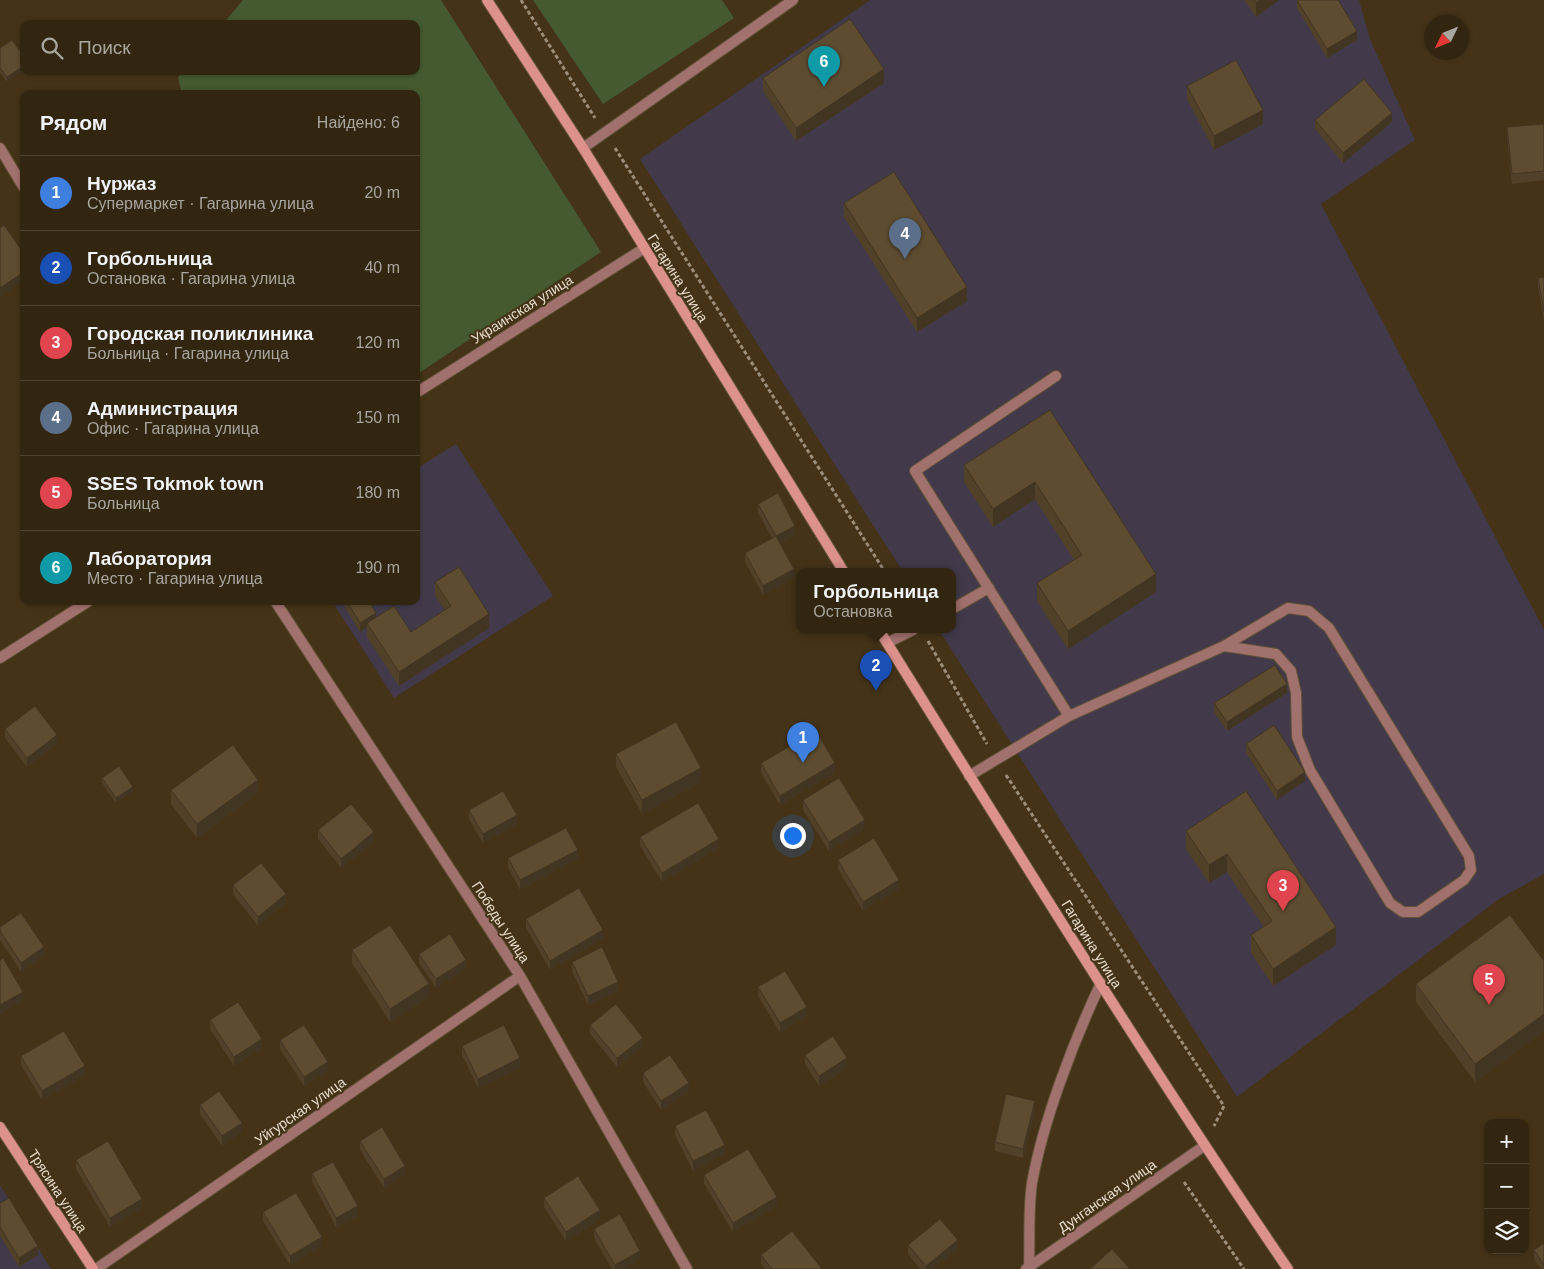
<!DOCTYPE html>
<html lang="ru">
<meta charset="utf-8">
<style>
body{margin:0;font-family:Helvetica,sans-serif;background:#3b2e1a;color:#f1f3f6}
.controls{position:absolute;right:15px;bottom:15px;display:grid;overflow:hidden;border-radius:10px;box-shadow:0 1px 4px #0004}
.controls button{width:45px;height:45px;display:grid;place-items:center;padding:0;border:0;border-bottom:1px solid #4e4331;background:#332611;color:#f1f3f6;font:25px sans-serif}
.compass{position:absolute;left:1424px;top:15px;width:45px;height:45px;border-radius:50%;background:#332611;box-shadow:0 1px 4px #0004;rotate:227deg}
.you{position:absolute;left:792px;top:835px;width:18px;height:18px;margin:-12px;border:4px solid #fff;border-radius:50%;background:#1a73e8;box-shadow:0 0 0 8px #1a73e833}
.badge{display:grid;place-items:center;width:32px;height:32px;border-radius:50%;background:#ea580c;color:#fff;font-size:16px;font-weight:700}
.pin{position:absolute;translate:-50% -41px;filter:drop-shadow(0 1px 2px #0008)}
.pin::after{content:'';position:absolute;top:26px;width:18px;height:15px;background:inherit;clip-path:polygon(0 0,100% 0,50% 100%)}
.popup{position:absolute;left:796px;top:568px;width:160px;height:65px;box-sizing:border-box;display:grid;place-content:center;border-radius:10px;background:#332611;filter:drop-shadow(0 1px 4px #0005);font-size:16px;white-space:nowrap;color:#a9a59f}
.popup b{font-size:19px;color:#f1f3f6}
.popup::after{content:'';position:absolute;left:50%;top:100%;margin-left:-10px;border:10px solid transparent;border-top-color:#332611}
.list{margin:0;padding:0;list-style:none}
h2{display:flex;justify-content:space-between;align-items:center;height:65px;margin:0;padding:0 20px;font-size:21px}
h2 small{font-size:16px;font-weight:400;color:#a9a59f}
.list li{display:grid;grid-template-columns:32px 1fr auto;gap:15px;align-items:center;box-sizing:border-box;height:75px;padding:0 20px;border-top:1px solid #4e4331}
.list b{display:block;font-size:19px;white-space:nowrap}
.list p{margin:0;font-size:16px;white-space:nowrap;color:#a9a59f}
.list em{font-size:16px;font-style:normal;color:#a9a59f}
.icon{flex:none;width:28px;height:28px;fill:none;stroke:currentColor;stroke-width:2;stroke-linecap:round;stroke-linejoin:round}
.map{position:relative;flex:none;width:1544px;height:1269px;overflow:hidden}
.search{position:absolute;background:#332611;box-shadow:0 1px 4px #0004;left:20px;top:20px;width:400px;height:55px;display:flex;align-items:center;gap:12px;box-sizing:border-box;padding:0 18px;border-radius:10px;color:#a9a59f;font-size:19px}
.panel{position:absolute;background:#332611;box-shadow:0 1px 4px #0004;left:20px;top:90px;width:400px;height:515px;border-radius:10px}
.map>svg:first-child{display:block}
.medical{fill:#423a4a}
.green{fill:#455a2e}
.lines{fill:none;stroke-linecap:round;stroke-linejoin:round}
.lane-casing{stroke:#615137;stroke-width:12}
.street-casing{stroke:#615137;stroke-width:12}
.secondary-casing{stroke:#615137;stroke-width:12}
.path{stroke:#9c8f79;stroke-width:3;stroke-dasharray:4 2.5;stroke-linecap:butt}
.lane{stroke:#a1716d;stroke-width:10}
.street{stroke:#a1716d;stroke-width:10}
.secondary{stroke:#dc918b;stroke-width:10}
.wall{fill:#514129}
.shaded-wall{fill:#423522}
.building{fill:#5e4c30;stroke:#423522}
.labels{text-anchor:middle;stroke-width:4;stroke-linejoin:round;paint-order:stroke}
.street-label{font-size:14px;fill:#e6dccb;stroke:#443317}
</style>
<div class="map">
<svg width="1544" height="1269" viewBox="0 0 1544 1269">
<rect width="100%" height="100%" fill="#443317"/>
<path class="medical" d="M870 0H1359L1370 39 1415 140 1321 204 1544 630V874L1499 899 1237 1097 939 630H952V572H903L640 159Z
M456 444 553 596 394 698 332 601H416V469Z
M0 1185 51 1269H0Z"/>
<path class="green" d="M243 0H441L601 252 416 375V94H182L178 77 183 71H416V24H223Z
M533 0H722L734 18 603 104Z"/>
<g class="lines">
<defs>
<path id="lane" d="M583 148 793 0
M1056 376 915 471 1069 716
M952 609 989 588
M887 643 913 630
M969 776 1069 716 1224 646 1288 608 1309 611 1329 628 1469 856 1471 870 1464 880 1418 912H1403L1390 903 1310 770 1297 737 1296 693 1291 671 1276 654 1224 646
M1029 1267C1030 1240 1028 1210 1032 1183 1043 1121 1074 1040 1101 983"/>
<path id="street" d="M0 148 24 188
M416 393 643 249
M275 601 520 976 687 1269
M0 658 89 601
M96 1269 520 976
M1026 1269 1204 1146"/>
<path id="secondary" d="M487 0 583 148 844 572
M879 630C1013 845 1145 1060 1288 1269
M0 1127 93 1269"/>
</defs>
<use href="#lane" class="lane-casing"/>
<use href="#street" class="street-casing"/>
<use href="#secondary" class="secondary-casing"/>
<path class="path" d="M521 0 595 118
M615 148 885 572
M928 641 987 744
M1006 775 1224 1106 1214 1126
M1184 1182 1244 1269"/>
<use href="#lane" class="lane"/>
<use href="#street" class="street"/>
<use href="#secondary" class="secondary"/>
</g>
<path class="wall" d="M1244 0H1279L1256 17Z
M1297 0H1338L1357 40 1327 58 1297 8Z
M0 48 24 57 7 82 0 72Z
M763 78 884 83 796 141 763 91Z
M1187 86 1263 124 1214 150 1187 99Z
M1315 120 1392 122 1343 163 1315 129Z
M1544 124V180L1512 184 1507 136V127Z
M844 203 967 301 917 332 844 217Z
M1544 277V321L1538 287V278Z
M1050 410 1156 592 1068 649 1037 601V583L1074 560 1035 499 993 527 964 482V465Z
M758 504 795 535 780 543 794 578 763 595 745 562V553L772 538 758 513Z
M435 582 489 628 399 686 367 637V627L360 632 341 601H369L376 617 411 632 445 610 435 596Z
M1287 693 1227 731 1214 712V703Z
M5 729 57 744 27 767 5 738Z
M1246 744 1305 781 1277 800 1246 753Z
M616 754 701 782 642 814 616 767Z
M761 763 835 773 780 805 761 773Z
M102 778 133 791 116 803 102 783Z
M171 790 258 793 197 838 171 804Z
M1246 791 1336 945 1273 986 1251 953V935L1264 927 1227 872 1209 883 1186 849V831Z
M803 800 865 829 829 851 803 810Z
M469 810 517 824 483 843 469 819Z
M318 830 374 842 341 868 318 839Z
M640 837 719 848 662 882 640 846Z
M508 858 578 859 520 890 508 867Z
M838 860 899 889 863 911 838 869Z
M233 885 286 903 258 926 233 894Z
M526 919 603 939 550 970 526 928Z
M0 927 44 956 21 972 0 940Z
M352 950 429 997 390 1022 352 963Z
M419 954 466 969 436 988 419 963Z
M1544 961V1031L1475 1082 1416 1002V984Z
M572 962 618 991 588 1005 572 971Z
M758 987 807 1016 780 1033 758 996Z
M210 1020 262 1048 234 1066 210 1029Z
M590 1025 643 1047 617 1067 590 1034Z
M280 1040 328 1072 304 1086 280 1049Z
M462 1046 520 1068 478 1088 462 1055Z
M805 1055 847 1068 819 1086 805 1064Z
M21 1056 85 1075 42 1100 21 1065Z
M643 1073 689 1092 661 1110 643 1082Z
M200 1105 242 1132 222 1146 200 1114Z
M1035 1110 1023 1158 995 1151V1142Z
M675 1126 725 1154 693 1171 675 1135Z
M360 1141 405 1175 384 1188 360 1150Z
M76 1160 142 1208 110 1227 76 1169Z
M312 1173 358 1216 336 1227 312 1182Z
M704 1175 777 1206 733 1232 704 1184Z
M544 1198 600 1220 566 1241 544 1207Z
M0 1203 38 1255 19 1267 0 1236Z
M263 1212 322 1246 290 1265 263 1221Z
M594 1229 640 1260 625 1269H612L594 1238Z
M1544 1243V1269H1541L1534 1259V1250Z
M908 1245 958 1249 933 1269H920L908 1254Z
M761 1255 822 1269H765L761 1264Z"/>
<path class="shaded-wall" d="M1261 0H1279L1256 17V3Z
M1357 31V40L1327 58V49Z
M24 66V70L7 82V77Z
M884 69V83L796 141V128Z
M1263 110V124L1214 150V136Z
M1392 113V122L1343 163V153Z
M24 272V281L0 297V288Z
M967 287V301L917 332V318Z
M1035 482V499L993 527V509Z
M795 526V535L776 545V536Z
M794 569V578L763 595V586Z
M1156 574V592L1068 649V631Z
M376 613V622L367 623V627L360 632V623Z
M489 614V628L399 686V672Z
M1287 684V693L1227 731V722Z
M57 735V744L27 767V758Z
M835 763V773L780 805V796Z
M701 768V782L642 814V800Z
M1305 772V781L1277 800V791Z
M258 780V793L197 838V824Z
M133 787V791L116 803V798Z
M517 815V824L483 843V834Z
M865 820V829L829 851V842Z
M374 832V842L341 868V859Z
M719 839V848L662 882V873Z
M578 850V859L520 890V880Z
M1227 854V872L1209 883V865Z
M899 880V889L863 911V902Z
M286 894V903L258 926V917Z
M1336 927V945L1273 986V969Z
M603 930V939L550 970V961Z
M44 947V956L21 972V963Z
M466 960V969L436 988V979Z
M618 982V991L588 1005V996Z
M429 984V997L390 1022V1009Z
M23 992V1001L0 1015V1005Z
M807 1007V1016L780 1033V1023Z
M1544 1014V1031L1475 1082V1064Z
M643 1038V1047L617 1067V1058Z
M262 1039V1048L234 1066V1057Z
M520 1058V1068L478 1088V1079Z
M847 1058V1068L819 1086V1076Z
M328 1062V1072L304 1086V1077Z
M85 1066V1075L42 1100V1091Z
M689 1083V1092L661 1110V1101Z
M1035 1101V1110L1023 1158V1149Z
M242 1123V1132L222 1146V1136Z
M725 1145V1154L693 1171V1161Z
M405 1166V1175L384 1188V1179Z
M777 1197V1206L733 1232V1223Z
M142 1199V1208L110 1227V1218Z
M358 1206V1216L336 1227V1218Z
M600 1210V1220L566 1241V1232Z
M322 1237V1246L290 1265V1256Z
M958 1240V1249L933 1269H926V1266Z
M38 1246V1255L19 1267V1258Z
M640 1251V1260L625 1269H615V1265Z"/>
<path class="building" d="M1254 0H1261L1256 3Z
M1297 0H1338L1357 31 1327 49Z
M850 19 884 69 796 128 763 78Z
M12 40 24 57V66L7 77 0 68V48Z
M1236 60 1263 110 1214 136 1187 86Z
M1364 79 1392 113 1343 153 1315 120Z
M1544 124V171L1512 174 1507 127Z
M894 172 967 287 917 318 844 203Z
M4 225 24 254V272L0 288V228Z
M1544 277V312L1538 278Z
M1050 410 1156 574 1068 631 1037 583 1082 555 1035 482 993 509 964 465Z
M778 493 795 526 776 536 758 504Z
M776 536 794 569 763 586 745 553Z
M459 567 489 614 399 672 367 623 394 606 411 632 451 606 435 582Z
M347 601H369L376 613 360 623Z
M1275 665 1287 684 1227 722 1214 703Z
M35 706 57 735 27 758 5 729Z
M676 722 701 768 642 800 616 754Z
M1274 725 1305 772 1277 791 1246 744Z
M816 731 835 763 780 796 761 763Z
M233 745 258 780 197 824 171 790Z
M119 766 133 787 116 798 102 778Z
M839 778 865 820 829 842 803 800Z
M503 791 517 815 483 834 469 810Z
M1246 791 1336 927 1273 969 1251 935 1272 921 1227 854 1209 865 1186 831Z
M698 803 719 839 662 873 640 837Z
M351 804 374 832 341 859 318 830Z
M566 828 578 850 520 880 508 858Z
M874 838 899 880 863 902 838 860Z
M261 863 286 894 258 917 233 885Z
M579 888 603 930 550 961 526 919Z
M21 913 44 947 21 963 0 931V927Z
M1510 915 1544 961V1014L1475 1064 1416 984Z
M390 925 429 984 390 1009 352 950Z
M450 934 466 960 436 979 419 954Z
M602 947 618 982 588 996 572 962Z
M3 958 23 992 0 1005V960Z
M785 971 807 1007 780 1023 758 987Z
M238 1002 262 1039 234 1057 210 1020Z
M616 1004 643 1038 617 1058 590 1025Z
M304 1025 328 1062 304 1077 280 1040Z
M504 1025 520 1058 478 1079 462 1046Z
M64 1031 85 1066 42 1091 21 1056Z
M833 1036 847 1058 819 1076 805 1055Z
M670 1055 689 1083 661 1101 643 1073Z
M219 1091 242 1123 222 1136 200 1105Z
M1006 1094 1035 1101 1023 1149 995 1142Z
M706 1110 725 1145 693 1161 675 1126Z
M382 1127 405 1166 384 1179 360 1141Z
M108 1141 142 1199 110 1218 76 1160Z
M748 1149 777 1197 733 1223 704 1175Z
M333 1162 358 1206 336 1218 312 1173Z
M578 1176 600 1210 566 1232 544 1198Z
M296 1193 322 1237 290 1256 263 1212Z
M9 1198 38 1246 19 1258 0 1227V1203Z
M620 1214 640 1251 615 1265 594 1229Z
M940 1219 958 1240 926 1266 908 1245Z
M792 1231 822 1269H772L761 1255Z
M1544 1243V1265L1534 1250Z
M1112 1249 1130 1269H1090Z"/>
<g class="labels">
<g class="street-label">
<text transform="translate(678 278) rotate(58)" y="5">Гагарина улица</text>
<text transform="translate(522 309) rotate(-32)" y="5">Украинская улица</text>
<text transform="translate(501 922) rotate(57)" y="5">Победы улица</text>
<text transform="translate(1092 944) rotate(58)" y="5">Гагарина улица</text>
<text transform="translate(300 1111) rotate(-35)" y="5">Уйгурская улица</text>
<text transform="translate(58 1191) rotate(57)" y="5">Трясина улица</text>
<text transform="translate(1107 1196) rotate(-35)" y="5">Дунганская улица</text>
</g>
</g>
</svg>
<div class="controls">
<button>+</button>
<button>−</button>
<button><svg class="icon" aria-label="layers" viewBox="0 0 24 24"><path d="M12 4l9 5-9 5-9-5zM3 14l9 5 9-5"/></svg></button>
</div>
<svg class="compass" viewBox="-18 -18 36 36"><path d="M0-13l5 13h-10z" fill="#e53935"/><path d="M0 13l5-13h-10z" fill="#a9a59f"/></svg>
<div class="you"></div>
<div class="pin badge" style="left:803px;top:763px;background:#3f7fe0">1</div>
<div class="pin badge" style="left:876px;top:691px;background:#1a4fb4">2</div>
<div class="popup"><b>Горбольница</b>Остановка</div>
<div class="pin badge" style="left:1283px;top:911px;background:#e0444e">3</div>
<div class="pin badge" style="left:905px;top:259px;background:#5c6f8a">4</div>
<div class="pin badge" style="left:1489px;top:1005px;background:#e0444e">5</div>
<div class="pin badge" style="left:824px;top:87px;background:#0f9aa8">6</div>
<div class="search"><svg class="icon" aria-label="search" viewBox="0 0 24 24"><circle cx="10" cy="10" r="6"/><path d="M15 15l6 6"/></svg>Поиск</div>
<section class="panel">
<h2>Рядом<small>Найдено: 6</small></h2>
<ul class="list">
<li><span class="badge" style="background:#3f7fe0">1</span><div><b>Нуржаз</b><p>Супермаркет · Гагарина улица</p></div><em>20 m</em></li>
<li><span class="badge" style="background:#1a4fb4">2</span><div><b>Горбольница</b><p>Остановка · Гагарина улица</p></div><em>40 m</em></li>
<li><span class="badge" style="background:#e0444e">3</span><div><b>Городская поликлиника</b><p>Больница · Гагарина улица</p></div><em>120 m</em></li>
<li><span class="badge" style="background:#5c6f8a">4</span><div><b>Администрация</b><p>Офис · Гагарина улица</p></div><em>150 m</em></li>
<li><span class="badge" style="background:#e0444e">5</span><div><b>SSES Tokmok town</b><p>Больница</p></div><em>180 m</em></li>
<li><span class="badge" style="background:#0f9aa8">6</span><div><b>Лаборатория</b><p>Место · Гагарина улица</p></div><em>190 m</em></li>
</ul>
</section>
</div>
